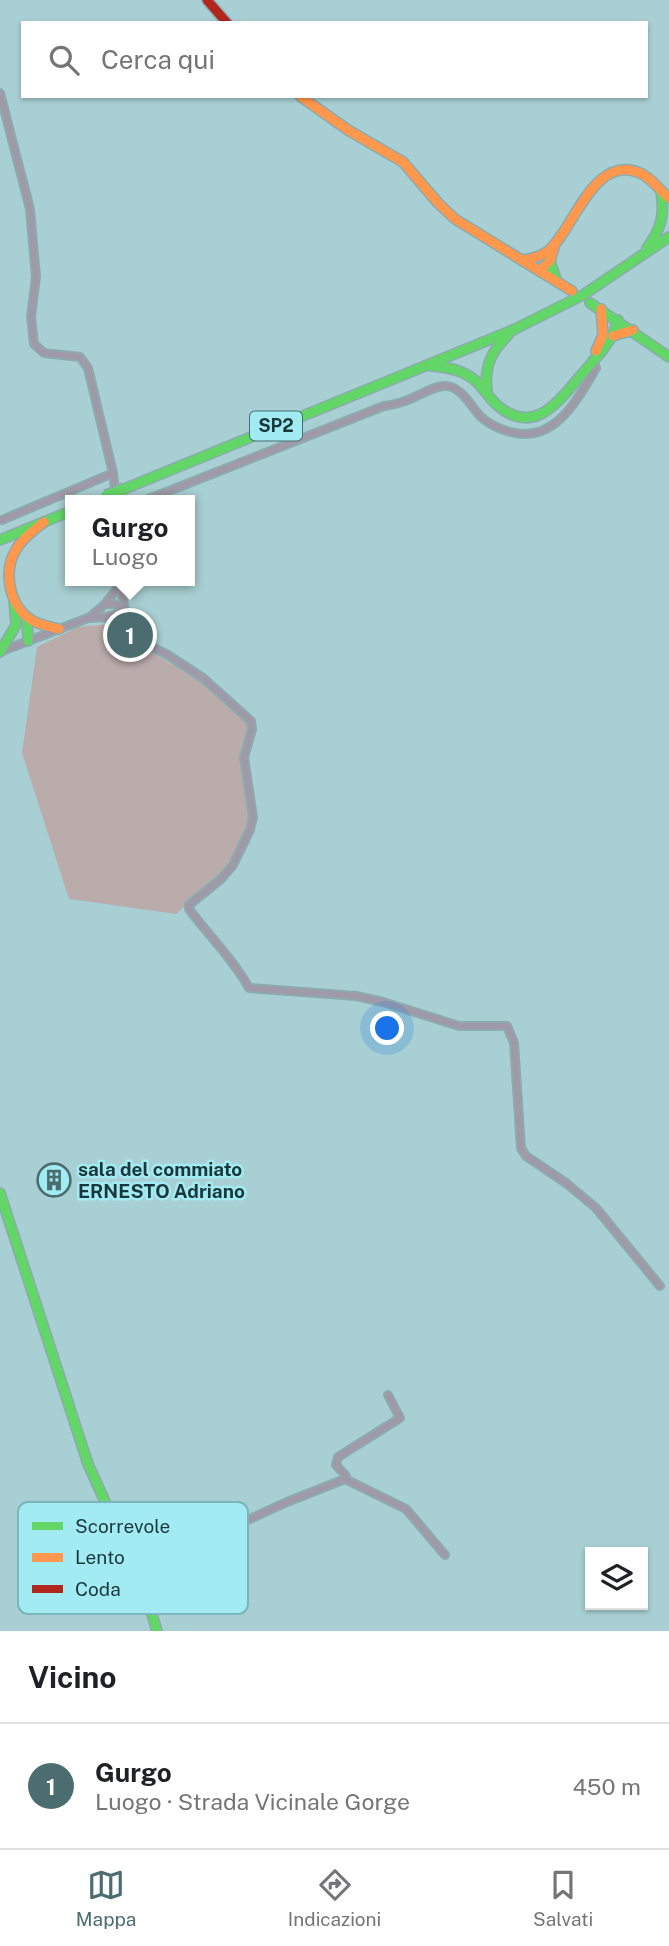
<!DOCTYPE html>
<html lang="it">
<meta charset="utf-8">
<style>
body{margin:0;font-family:"Public Sans",sans-serif;background:#f6f6f6;color:#202124}
.controls{position:absolute;right:21px;bottom:21px;display:grid;overflow:hidden;border-radius:0px;box-shadow:0 2px 5px #0004}
.controls button{width:63px;height:63px;display:grid;place-items:center;padding:0;border:0;border-bottom:2px solid #e0e0e0;background:#fff;color:#202124;font:35px sans-serif}
.you{position:absolute;left:388px;top:1029px;width:24px;height:24px;margin:-18px;border:5px solid #fff;border-radius:50%;background:#1a73e8;box-shadow:0 0 0 10px #1a73e833}
.badge{display:grid;place-items:center;width:46px;height:46px;border-radius:50%;background:#4c6d70;color:#fff;font-size:23px;font-weight:700}
.pin{position:absolute;translate:-50% -50%;border:4px solid #fff;box-shadow:0 2px 7px #0006}
.popup{position:absolute;left:65px;top:495px;width:130px;height:91px;box-sizing:border-box;display:grid;place-content:center;border-radius:0px;background:#fff;filter:drop-shadow(0 2px 5px #0005);font-size:23px;white-space:nowrap;color:#757577}
.popup b{font-size:26px;color:#202124}
.popup::after{content:'';position:absolute;left:50%;top:100%;margin-left:-14px;border:14px solid transparent;border-top-color:#fff}
.list{margin:0;padding:0;list-style:none}
h2{display:flex;justify-content:space-between;align-items:center;height:91px;margin:0;padding:0 28px;font-size:30px}
h2 small{font-size:23px;font-weight:400;color:#757577}
.list li{display:grid;grid-template-columns:46px 1fr auto;gap:21px;align-items:center;box-sizing:border-box;height:126px;padding:0 28px;border-top:2px solid #e0e0e0}
.list b{display:block;font-size:26px;white-space:nowrap}
.list p{margin:0;font-size:23px;white-space:nowrap;color:#757577}
.list em{font-size:23px;font-style:normal;color:#757577}
.icon{flex:none;width:38px;height:38px;fill:none;stroke:currentColor;stroke-width:2;stroke-linecap:round;stroke-linejoin:round}
.map{position:relative;flex:none;width:669px;height:1631px;overflow:hidden}
.search{position:absolute;background:#fff;box-shadow:0 2px 5px #0004;left:21px;right:21px;top:21px;height:77px;display:flex;align-items:center;gap:18px;box-sizing:border-box;padding:0 24px;border-radius:0px;color:#757577;font-size:26px}
.sheet{height:217px;background:#fff}
nav{display:flex;justify-content:space-around;align-items:center;box-sizing:border-box;height:98px;border-top:2px solid #e0e0e0;background:#fff;font-size:19px;color:#757577}
nav a{display:grid;justify-items:center;gap:4px}
nav .on{color:#4c6d70}
.map>svg:first-child{display:block}
.green{fill:#bbacac}
.lines{fill:none;stroke-linecap:round;stroke-linejoin:round}
.street-casing{stroke:#8cabae;stroke-width:10}
.fast-casing{stroke:#8cabae;stroke-width:12}
.slow-casing{stroke:#8cabae;stroke-width:12}
.jam-casing{stroke:#8cabae;stroke-width:12}
.street{stroke:#a099a7;stroke-width:6}
.fast{stroke:#63d668;stroke-width:9}
.slow{stroke:#ff974d;stroke-width:9}
.jam{stroke:#b3261e;stroke-width:9}
.fast-bridge-casing{stroke:#8cabae;stroke-width:14;stroke-linecap:butt}
.fast-bridge{stroke:#63d668;stroke-width:10}
.labels{text-anchor:middle;stroke-width:5;stroke-linejoin:round;paint-order:stroke}
.shield{fill:#a3ebf2;stroke:#436e72;stroke-width:2}
.shield-label{font-size:18px;font-weight:bold;fill:#1a383b}
.poi-label{font-size:19px;font-weight:bold;fill:#1a383b;stroke:#a3ebf2;text-anchor:start}
.key{fill:#a3ebf2;stroke:#7ab5bb;stroke-width:2}
.key-label{font-size:19px;fill:#1a383b}
</style>
<div class="map">
<svg width="669" height="1631" viewBox="0 0 669 1631">
<rect width="100%" height="100%" fill="#a8cfd3"/>
<path class="green" d="M109 624 130 635 137 644 203 681 248 722V731L241 758 249 817 248 828 221 876 176 914 69 899 22 753 37 647 78 627Z"/>
<g class="lines">
<defs>
<path id="street" d="M0 93 30 209 36 277 31 317 34 344 44 353 80 357 88 368 113 473 116 500
M146 500 384 406C391 405 398 404 405 401 418 397 432 386 445 386 462 386 471 407 481 417 489 424 499 429 510 432 555 444 577 400 596 368L592 360
M2 520 113 473
M119 581 129 629 134 638 168 655 203 678 251 721 252 730 244 757 253 817 250 830 233 865 221 879 189 905V909C209 936 233 959 249 988L356 996 383 1002 459 1026H507L514 1043 521 1148 526 1156 566 1183 596 1208 660 1286
M105 604H115L124 608
M90 617 105 604 120 585
M105 617 116 614 124 608
M2 651 88 618 105 617 129 629
M345 1479 346 1476 336 1465 338 1457 400 1418 388 1395
M135 1565 204 1540 287 1502 345 1479 406 1509 445 1555"/>
<path id="fast" d="M647 248C661 229 665 215 661 192
M550 261 557 282
M590 303 669 357
M431 366C445 367 460 369 472 378 482 385 488 397 497 405 530 434 554 408 576 381 591 362 612 345 618 320
M487 390C484 365 492 351 509 334
M124 489 513 330 583 295 669 237
M0 540 71 511
M27 617 28 641
M0 652 16 625 14 600
M0 1193 88 1464 144 1588 157 1631"/>
<path id="slow" d="M300 96 348 130 403 162 438 203 455 219 572 291
M522 260C531 259 540 257 548 251 574 230 593 153 640 173 652 178 659 190 669 198
M539 271 550 261 555 244
M613 336 633 330
M596 351 603 335 601 309
M44 522C34 530 23 538 17 548 2 571 9 607 33 621 41 625 50 627 59 629"/>
<path id="jam" d="M207 0 227 23"/>
</defs>
<use href="#street" class="street-casing"/>
<use href="#fast" class="fast-casing"/>
<use href="#slow" class="slow-casing"/>
<use href="#jam" class="jam-casing"/>
<use href="#street" class="street"/>
<use href="#fast" class="fast"/>
<use href="#slow" class="slow"/>
<use href="#jam" class="jam"/>
<defs>
<path id="fast-bridge" d="M106 496 124 489"/>
</defs>
<use href="#fast-bridge" class="fast-bridge-casing"/>
<use href="#fast-bridge" class="fast-bridge"/>
</g>
<defs>
<symbol id="building-ring" viewBox="-11 -11 22 22"><circle r="9.5" fill="#a3ebf2" stroke="#4c6d70" stroke-width="1.5"/><path d="M-4-6H4V6H1V3H-1V6H-4ZM-2.5-4.3h1.7v1.8h-1.7ZM.8-4.3h1.7v1.8H.8ZM-2.5-1h1.7V.8h-1.7ZM.8-1h1.7V.8H.8Z" fill="#4c6d70"/></symbol>
</defs>
<g fill-rule="evenodd">
<use href="#building-ring" x="35" y="1161" width="38" height="38"/>
</g>
<g class="labels">
<rect class="shield" x="250" y="411.5" width="52" height="29" rx="5"/>
<g class="shield-label">
<text x="276" y="432">SP2</text>
</g>
<g class="poi-label">
<text x="78" y="1176">sala del commiato<tspan x="78" dy="22">ERNESTO Adriano</tspan></text>
</g>
</g>
<rect x="18" y="1502" width="230" height="112" rx="10" class="key"/>
<rect x="32" y="1522" width="31" height="8" fill="#63d668"/>
<rect x="32" y="1553" width="31" height="9" fill="#ff974d"/>
<rect x="32" y="1585" width="31" height="8" fill="#b3261e"/>
<g class="key-label">
<text x="75" y="1533">Scorrevole</text>
<text x="75" y="1564">Lento</text>
<text x="75" y="1596">Coda</text>
</g>
</svg>
<div class="controls">
<button><svg class="icon" aria-label="layers" viewBox="0 0 24 24"><path d="M12 4l9 5-9 5-9-5zM3 14l9 5 9-5"/></svg></button>
</div>
<div class="you"></div>
<div class="pin badge" style="left:130px;top:635px">1</div>
<div class="popup"><b>Gurgo</b>Luogo</div>
<div class="search"><svg class="icon" aria-label="search" viewBox="0 0 24 24"><circle cx="10" cy="10" r="6"/><path d="M15 15l6 6"/></svg>Cerca qui</div>
</div>
<section class="sheet">
<h2>Vicino<small></small></h2>
<ul class="list">
<li><span class="badge">1</span><div><b>Gurgo</b><p>Luogo · Strada Vicinale Gorge</p></div><em>450 m</em></li>
</ul>
</section>
<nav>
<a class="on"><svg class="icon" aria-label="map" viewBox="0 0 24 24"><path d="M3 6l6-2 6 2 6-2v14l-6 2-6-2-6 2zM9 4v14M15 6v14"/></svg>Mappa</a>
<a><svg class="icon" aria-label="directions" viewBox="0 0 24 24"><path d="M12 3l9 9-9 9-9-9zM9 14v-3h6M13 9l2 2-2 2"/></svg>Indicazioni</a>
<a><svg class="icon" aria-label="saved" viewBox="0 0 24 24"><path d="M7 4h10v16l-5-4-5 4z"/></svg>Salvati</a>
</nav>
